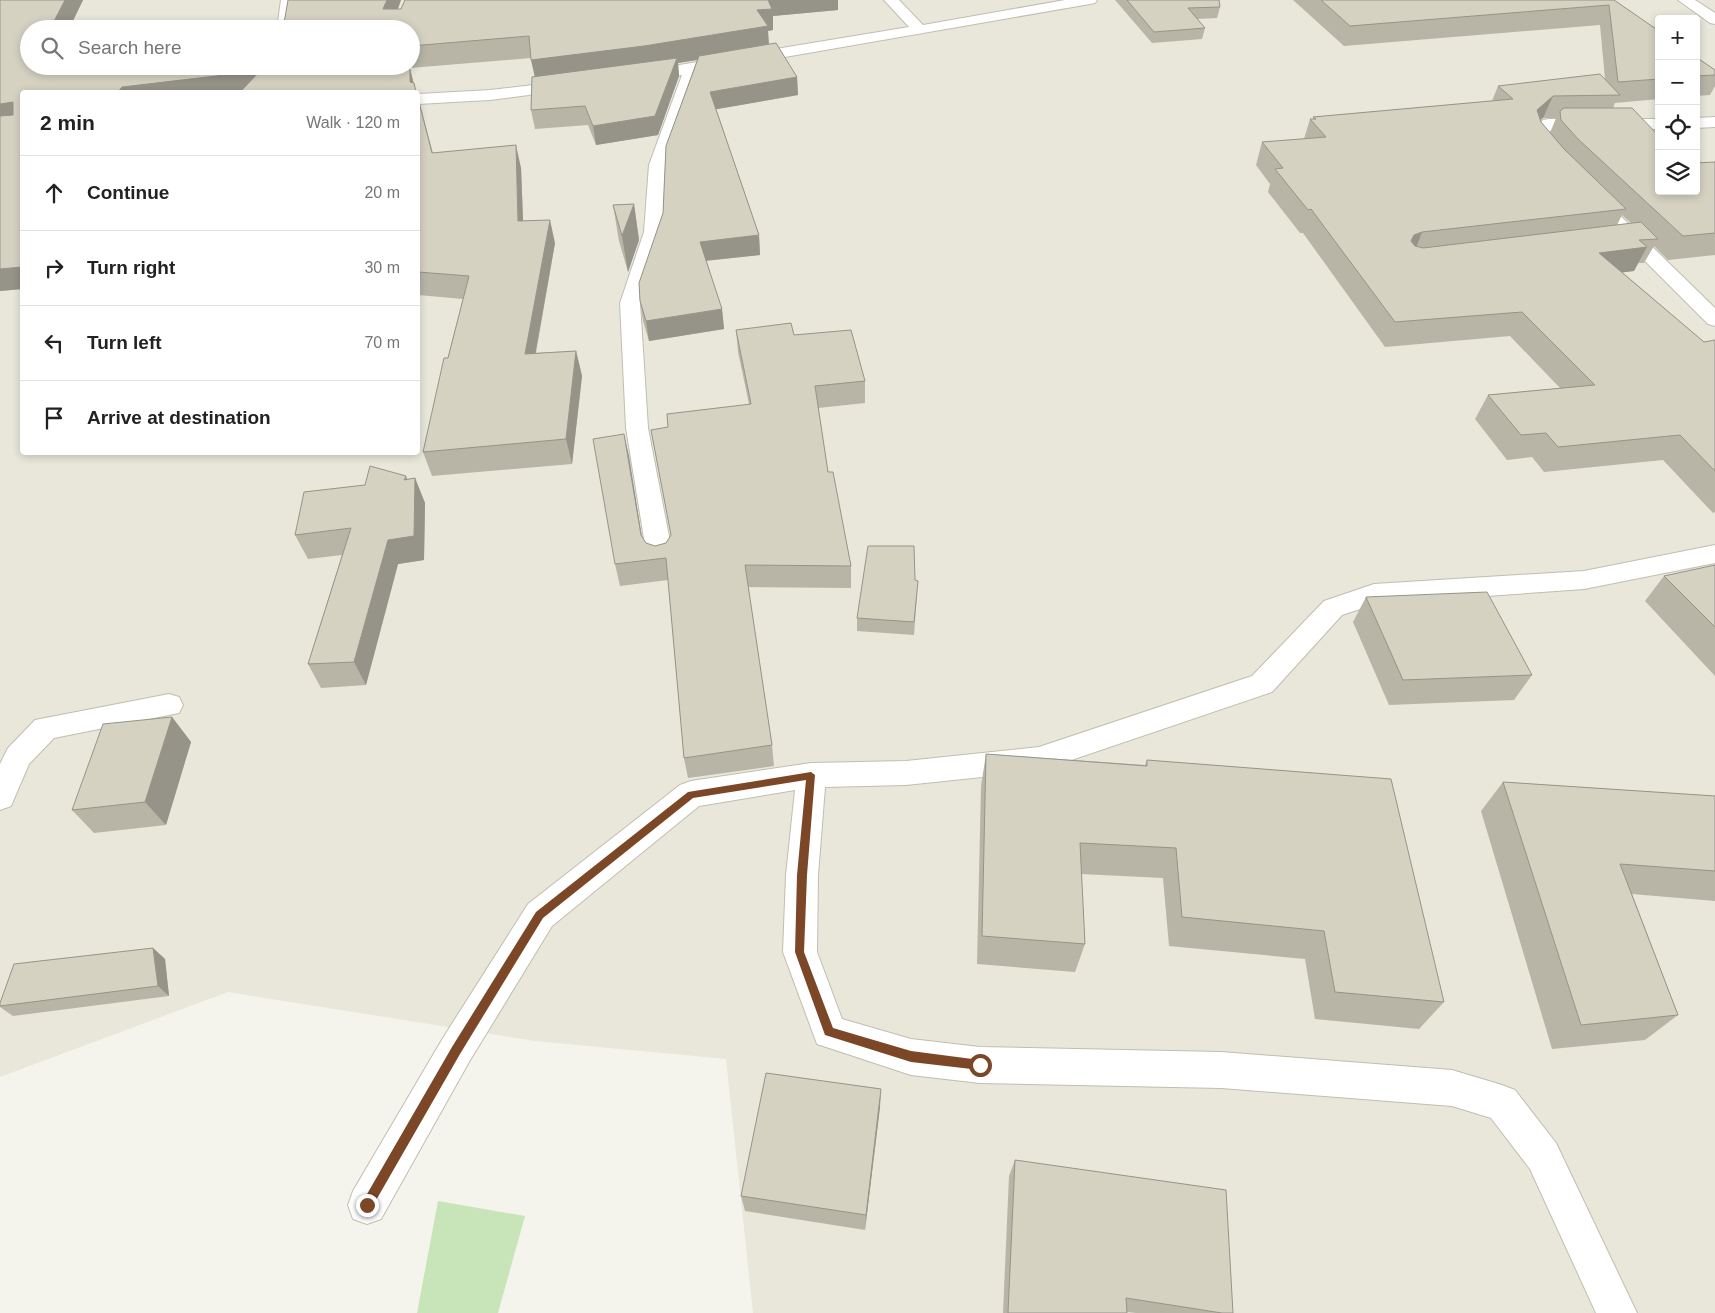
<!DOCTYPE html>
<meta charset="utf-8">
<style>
body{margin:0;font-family:Helvetica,sans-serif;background:#f2f2f2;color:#222}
.controls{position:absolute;right:15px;top:15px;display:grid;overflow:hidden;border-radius:5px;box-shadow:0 2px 8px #0003}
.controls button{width:45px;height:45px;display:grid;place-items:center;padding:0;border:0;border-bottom:1px solid #e0e0e0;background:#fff;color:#222;font:25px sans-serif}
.stop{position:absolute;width:15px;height:15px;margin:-11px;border:4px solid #7c4727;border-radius:50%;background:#fff}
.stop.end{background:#7c4727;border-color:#fff;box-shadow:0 1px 5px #0008}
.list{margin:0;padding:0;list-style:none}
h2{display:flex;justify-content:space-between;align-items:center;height:65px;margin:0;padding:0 20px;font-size:21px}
h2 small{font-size:16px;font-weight:400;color:#767676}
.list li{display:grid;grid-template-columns:32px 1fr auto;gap:15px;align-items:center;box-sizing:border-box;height:75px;padding:0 20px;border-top:1px solid #e0e0e0}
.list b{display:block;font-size:19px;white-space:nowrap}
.list em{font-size:16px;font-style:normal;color:#767676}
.icon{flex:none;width:28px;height:28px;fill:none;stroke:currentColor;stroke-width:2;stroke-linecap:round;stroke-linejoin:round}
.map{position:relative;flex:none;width:1715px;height:1313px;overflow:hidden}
.search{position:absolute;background:#fff;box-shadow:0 2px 8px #0003;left:20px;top:20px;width:400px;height:55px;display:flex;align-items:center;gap:12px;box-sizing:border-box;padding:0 18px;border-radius:28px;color:#767676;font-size:19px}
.panel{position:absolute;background:#fff;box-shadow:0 2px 8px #0003;left:20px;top:90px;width:400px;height:365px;border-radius:5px}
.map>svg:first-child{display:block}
.residential{fill:#e8e7da;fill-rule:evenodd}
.green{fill:#c7e5b8}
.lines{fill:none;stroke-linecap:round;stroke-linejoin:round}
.minor-casing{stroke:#c0beaf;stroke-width:2}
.minor{fill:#fff;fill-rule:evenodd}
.wall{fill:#b8b5a7;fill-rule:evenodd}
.shaded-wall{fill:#969388}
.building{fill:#d6d2c2;stroke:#969388}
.route{fill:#7c4727}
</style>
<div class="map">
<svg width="1715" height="1313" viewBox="0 0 1715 1313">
<rect width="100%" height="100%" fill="#f5f4ec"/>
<path class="residential" d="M0 0H1715V1313H753L726 1059 535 1041 228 992 0 1077ZM1659 19H1696V191H1659ZM29 29H411V66H29ZM22 92H418V452H22Z"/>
<path class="green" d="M438 1201 525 1216 498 1313H417Z"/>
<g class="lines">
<defs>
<path id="minor" d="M281 0H295L292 29H277Z
M884 0H899L923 25 1065 0H1097L1095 3 1090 4 699 72 667 165 664 232 640 303 648 428 673 557 669 563 660 566 651 563 647 557 626 428 620 303 644 232 649 165 682 75 643 81 637 79 635 76 637 73 643 71 909 27Z
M1678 0H1695L1715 13V24L1710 23Z
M568 81 574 83 576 86 574 89 490 100 418 104V94L490 90Z
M1715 117V127L1696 128V118Z
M1549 119H1659V129H1553L1547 133 1549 143 1560 156 1557 160C1540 164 1533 146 1529 132L1543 120Z
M1591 192 1597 193 1715 308V326L1708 324 1585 201 1582 197 1585 193Z
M1715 545V563L1584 589 1375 604 1342 615 1272 692 1039 771 906 785 825 787 818 875 817 952 842 1019 911 1039 980 1047 1221 1052 1452 1070 1502 1085 1515 1090 1556 1143 1637 1313H1596L1530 1169 1491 1118 1452 1106 1221 1088 980 1083 911 1075 817 1044 783 952 786 875 795 790 699 806 552 926 469 1062 381 1219 367 1224 353 1219 348 1205 353 1191 443 1038 528 904 680 785 691 781 811 763 906 761 1039 747 1252 676 1324 601 1374 584 1584 571Z
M169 694 179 697 183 705 179 713 54 738 29 764 11 806 0 810V764L8 748 35 720Z"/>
</defs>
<use href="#minor" class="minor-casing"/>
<use href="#minor" class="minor"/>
</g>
<path class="wall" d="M0 0H83L69 29H29V66H255L256 75 261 70 280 71 281 66H372L370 71 374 70 375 66H411V29H283L288 0H401L398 9H401L405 0H838V10L773 16V30L768 31 769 44 776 43 797 77 798 95 716 109 759 235 760 255 706 261 722 309 724 329 649 341 643 321 640 301 639 283 663 213 666 146 697 60 678 63 679 76 658 135 596 145 588 125 535 129 531 110 532 77 535 76 531 58 410 68 416 92H22V289L0 291Z
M1115 0H1219L1220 7 1217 18 1197 19 1205 28 1202 39 1152 43Z
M1293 0H1614L1659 31V99L1615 103 1613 108 1659 191 1715 162V255L1668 260 1654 246 1644 263H1638L1634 271 1622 272 1704 342 1715 340V512L1713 513 1663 460 1544 472 1532 457 1507 460 1475 419 1488 395 1560 388 1510 336 1385 347 1303 233H1300L1268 192 1270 184 1256 165 1262 142 1304 139 1310 119H1313V117L1492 101 1498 86 1605 79 1600 25 1344 46ZM1543 118H1556L1550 133 1541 122 1540 120ZM1622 215 1631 223 1617 225Z
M1696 57 1715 70V86L1710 95 1696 96Z
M418 97 433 153 521 168 523 221 555 243 536 353 576 351 582 376 572 464 432 476 423 452 463 299 418 295Z
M634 204 639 240 628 272 619 241 613 205Z
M736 330 794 335 865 381V403L818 408 828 472 851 566V588L748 587 772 745 774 766 688 778 684 758 668 580 620 586 615 564 624 434 642 537 646 543 655 546 666 543 671 535 651 430 668 427 749 404 738 352Z
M415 478 425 503 424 560 398 564 366 685 321 688 308 664 342 555 308 559 295 535 407 479Z
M1715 565V676L1645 601 1664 576Z
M917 594 914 635 857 631V618Z
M1366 597 1532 675 1514 700 1389 705 1353 622Z
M172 717 191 742 166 825 94 833 72 810Z
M986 754 1145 765 1147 760 1444 1002 1419 1029 1315 1019 1305 959 1169 946 1163 878 1081 874 1085 944 1075 972 977 964 981 786Z
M1503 782 1715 796V901L1632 894 1678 1015 1645 1040 1552 1049 1481 811Z
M153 948 165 959 169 996 13 1016 0 1007V1003Z
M880 1107 865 1230 745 1211 741 1196Z
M1015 1160 1233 1313H1136L1127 1312V1313H1003L1009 1176Z"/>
<path class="shaded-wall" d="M65 0H83L69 29H50Z
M387 0H401L390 29 383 9Z
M765 0H838V10L773 16V30L768 31 769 48 678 63 679 76 658 135 596 145 593 126 655 116 536 82 531 60 757 10Z
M249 66H255L257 91 248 92H118L122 87Z
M357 66H372L362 92 355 71Z
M409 66 416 92H413L410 82Z
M797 77 798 95 712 110 710 92Z
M1553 96 1543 118 1527 132 1537 110Z
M13 102 22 120 0 124V104Z
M516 145 521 168 524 245 518 221Z
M634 204 639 240 628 272 622 236Z
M550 220 555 243 531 378 525 354Z
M1422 232 1413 256 1411 241 1414 235Z
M759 235 760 255 702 261 700 242Z
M1647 247 1634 271 1586 277 1599 253Z
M22 267V289L0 291V269Z
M722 309 724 329 649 341 646 321Z
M576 351 582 376 572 464 566 439Z
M624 434 629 456 645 557 641 535Z
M406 476 415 499V478L425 503 424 560 398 564 366 685 354 662Z
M172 717 191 742 166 825 145 802Z
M153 948 165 959 169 996 158 986Z
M881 1089 880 1107 865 1230 866 1215Z"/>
<path class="building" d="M0 0H65L50 29H29V66H249L250 72 122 87 118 92H22V267L0 269V116L13 115V102L0 104Z
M288 0H387L383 9H401L405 0H768L772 9 757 10 768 26 644 46 531 60 529 36 411 46V29H283Z
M1127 0H1219L1220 7 1188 8 1205 28 1154 32Z
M1321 0H1614L1659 31V79L1618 82 1609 5 1350 26Z
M776 43 797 77 710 92 759 235 700 242 722 309 646 321 640 301 639 283 663 213 666 146 699 56Z
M1696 57 1715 70V75L1696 76Z
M677 58 655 116 593 126 585 106 531 110 532 77Z
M281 66H357L355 71 374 70 375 66H409L410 71V82L414 83 416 92H240L261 70 280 71Z
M1600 74 1620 95 1553 96 1537 110 1541 122 1564 149 1626 209 1422 232 1414 235 1411 241 1415 246 1423 248 1641 222 1658 239 1639 240 1647 247 1599 253 1704 342 1715 340V471L1680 435 1558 447 1546 433 1521 435 1488 395 1595 385 1522 312 1395 322 1311 209 1308 210 1275 169 1283 168 1262 142 1326 137 1310 119H1316L1313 117 1513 99 1498 86Z
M418 98 432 153 516 145 518 221 550 220 525 354 576 351 566 439 423 452 444 358H448L469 276 418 272Z
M1564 108H1632L1659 136V191H1696V163L1715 162V233L1683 236 1578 139 1561 120 1560 111Z
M634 204 622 236 613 205Z
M791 323 794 335 851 330 865 381 815 386 828 472H833L851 566 745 565 772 745 684 758 666 558 615 564 593 439 624 434 641 535 646 543 655 546 666 543 671 535 651 430 668 427 667 414 751 404 736 330Z
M370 466 406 476 404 480 415 478 414 536 388 540 354 662 308 664 351 528 295 535 304 492 365 485Z
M868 546H914L915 580 918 581 914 622 857 618Z
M1715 565V627L1664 576Z
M1487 592 1532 675 1403 680 1366 597Z
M172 717 145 802 72 810 103 724Z
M986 754 1147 766V760L1391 779 1444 1002 1335 992 1324 931 1182 917 1176 848 1080 843 1085 944 982 936Z
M1503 782 1715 796V871L1620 864 1678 1015 1581 1025Z
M153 948 158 986 0 1006V1003L14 964Z
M766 1073 881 1089 866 1215 741 1196Z
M1015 1160 1226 1190 1233 1313H1222L1126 1298 1127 1313H1008Z"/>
<path class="route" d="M811 772 815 775 807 875 804 952 833 1028 911 1051 980 1060 983 1061 985 1065 983 1069 980 1070 911 1062 825 1035 795 952 797 875 806 780 693 798 543 918 460 1054 371 1209 367 1210 363 1209 361 1205 363 1201 452 1047 536 912 688 792Z"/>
</svg>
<div class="controls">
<button>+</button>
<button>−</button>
<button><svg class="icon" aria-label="locate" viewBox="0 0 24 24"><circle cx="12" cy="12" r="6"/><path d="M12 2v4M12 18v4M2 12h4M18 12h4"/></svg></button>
<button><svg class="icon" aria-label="layers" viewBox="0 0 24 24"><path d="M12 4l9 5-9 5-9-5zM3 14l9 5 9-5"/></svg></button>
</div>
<div class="stop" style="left:980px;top:1065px"></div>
<div class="stop end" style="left:367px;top:1205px"></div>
<div class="search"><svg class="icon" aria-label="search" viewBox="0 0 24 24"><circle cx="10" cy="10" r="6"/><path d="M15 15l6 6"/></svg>Search here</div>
<section class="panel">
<h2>2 min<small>Walk · 120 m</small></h2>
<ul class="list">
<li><svg class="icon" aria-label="ahead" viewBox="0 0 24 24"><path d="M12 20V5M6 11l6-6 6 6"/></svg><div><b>Continue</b></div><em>20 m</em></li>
<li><svg class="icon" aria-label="right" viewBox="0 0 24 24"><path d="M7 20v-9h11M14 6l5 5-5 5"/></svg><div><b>Turn right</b></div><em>30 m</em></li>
<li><svg class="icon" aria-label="left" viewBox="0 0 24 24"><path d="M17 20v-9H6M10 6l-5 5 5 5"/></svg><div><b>Turn left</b></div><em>70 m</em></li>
<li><svg class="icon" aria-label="arrive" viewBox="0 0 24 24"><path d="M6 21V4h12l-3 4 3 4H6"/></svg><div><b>Arrive at destination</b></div></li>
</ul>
</section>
</div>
